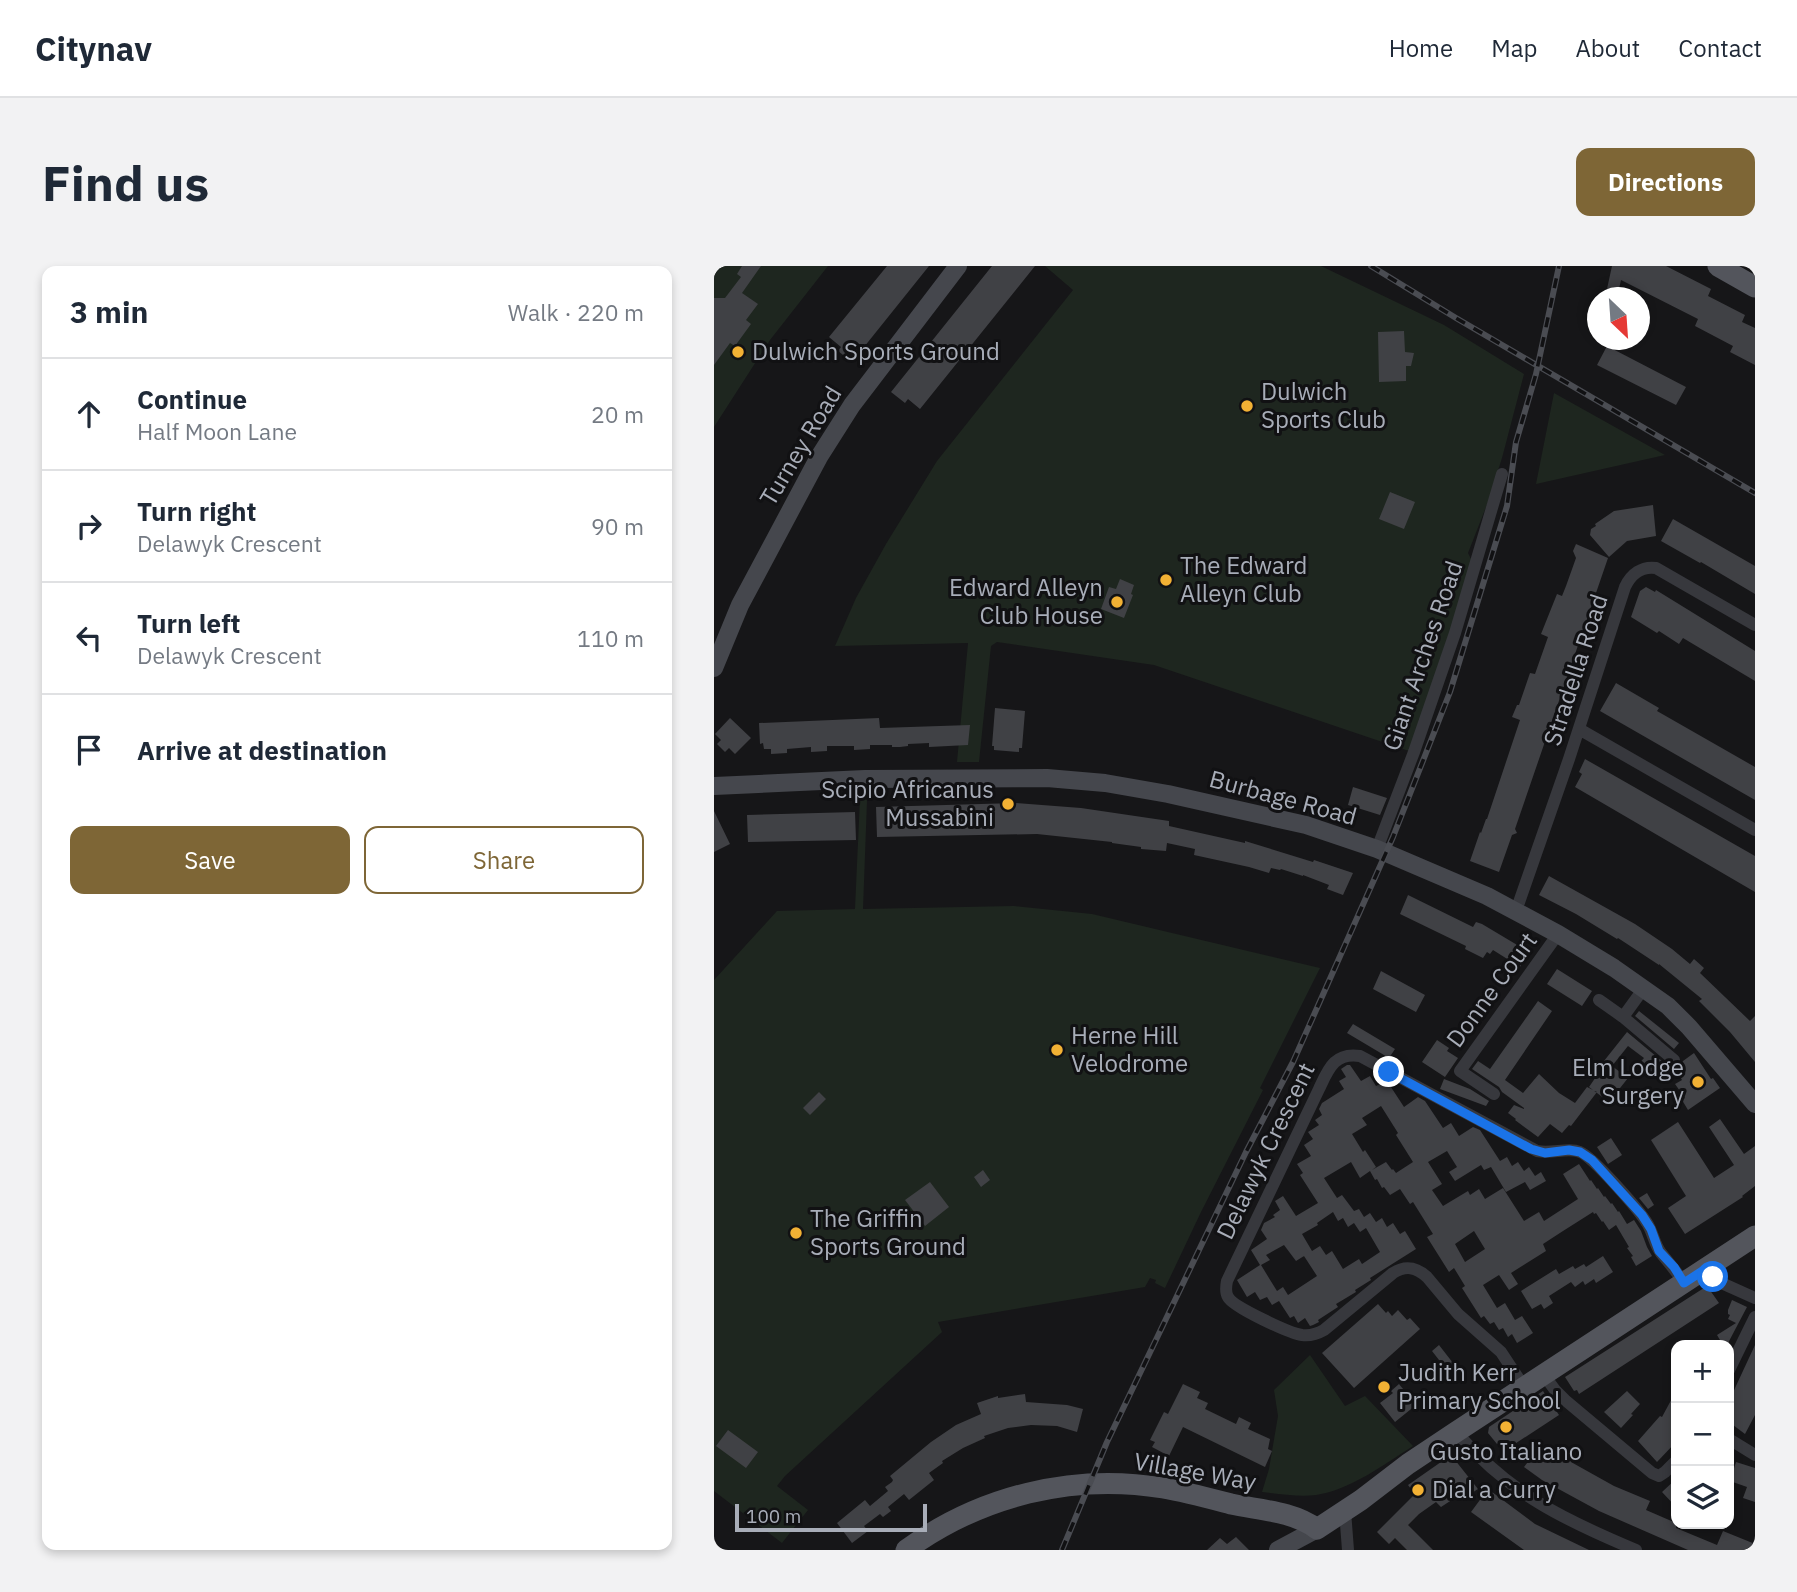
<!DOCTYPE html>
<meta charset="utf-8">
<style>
body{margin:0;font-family:"IBM Plex Sans",sans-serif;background:#f2f2f3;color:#1f2937}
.controls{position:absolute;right:21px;bottom:21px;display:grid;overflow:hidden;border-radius:14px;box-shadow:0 4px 10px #0003}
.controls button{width:63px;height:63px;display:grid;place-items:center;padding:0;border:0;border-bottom:2px solid #e0e1e3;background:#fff;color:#1f2937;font:35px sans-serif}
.compass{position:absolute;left:873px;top:21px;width:63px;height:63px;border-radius:50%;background:#fff;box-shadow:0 4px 10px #0003;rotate:155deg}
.scale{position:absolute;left:21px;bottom:18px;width:192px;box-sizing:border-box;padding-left:7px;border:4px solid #a8adb8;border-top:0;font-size:19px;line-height:24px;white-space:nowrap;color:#a8adb8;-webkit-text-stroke:5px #111113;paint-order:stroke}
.stop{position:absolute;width:21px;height:21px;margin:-16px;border:5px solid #1a73e8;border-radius:50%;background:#fff}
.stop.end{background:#1a73e8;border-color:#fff;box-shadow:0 2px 7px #0008}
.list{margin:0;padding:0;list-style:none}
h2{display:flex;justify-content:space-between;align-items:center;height:91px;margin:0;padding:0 28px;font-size:30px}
h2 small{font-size:23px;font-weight:400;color:#747a83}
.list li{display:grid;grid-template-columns:46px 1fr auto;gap:21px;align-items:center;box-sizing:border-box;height:112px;padding:0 28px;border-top:2px solid #e0e1e3}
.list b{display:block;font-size:26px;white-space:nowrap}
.list p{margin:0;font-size:23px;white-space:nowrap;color:#747a83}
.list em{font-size:23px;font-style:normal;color:#747a83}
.actions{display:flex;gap:14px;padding:21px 28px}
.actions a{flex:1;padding:16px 0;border:2px solid #7e6636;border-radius:14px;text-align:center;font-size:24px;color:#7e6636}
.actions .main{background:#7e6636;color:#fff}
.icon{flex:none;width:38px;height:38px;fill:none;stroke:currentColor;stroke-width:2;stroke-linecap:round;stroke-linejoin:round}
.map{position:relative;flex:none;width:1041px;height:1284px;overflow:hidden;border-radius:14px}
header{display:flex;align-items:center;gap:42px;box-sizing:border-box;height:98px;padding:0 35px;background:#fff;border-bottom:2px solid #e0e1e3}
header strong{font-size:33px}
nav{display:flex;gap:38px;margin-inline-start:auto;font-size:24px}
.intro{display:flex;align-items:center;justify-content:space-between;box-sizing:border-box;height:168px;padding:0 42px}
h1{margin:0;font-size:49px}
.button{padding:18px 32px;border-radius:14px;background:#7e6636;color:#fff;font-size:24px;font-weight:700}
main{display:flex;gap:42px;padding:0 42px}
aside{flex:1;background:#fff;border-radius:14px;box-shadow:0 4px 10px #0003}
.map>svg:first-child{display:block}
.green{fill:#1e261f}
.building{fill:#404145;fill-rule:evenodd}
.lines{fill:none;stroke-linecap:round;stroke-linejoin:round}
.street{stroke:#37383d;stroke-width:12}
.secondary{stroke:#45474d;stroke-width:18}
.primary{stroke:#53555c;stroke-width:21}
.rail-casing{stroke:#4a4c52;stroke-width:6}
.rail{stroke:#111113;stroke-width:3.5;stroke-dasharray:10;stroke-linecap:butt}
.route{stroke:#1a73e8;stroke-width:9}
.poi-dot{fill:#f2b134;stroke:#111113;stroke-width:2.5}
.labels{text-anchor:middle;stroke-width:6;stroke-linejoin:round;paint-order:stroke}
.poi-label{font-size:24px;fill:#a8adb8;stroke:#111113;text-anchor:start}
.street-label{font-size:24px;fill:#a8adb8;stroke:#111113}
</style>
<header>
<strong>Citynav</strong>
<nav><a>Home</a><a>Map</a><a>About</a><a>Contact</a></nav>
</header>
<div class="intro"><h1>Find us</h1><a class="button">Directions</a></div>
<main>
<aside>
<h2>3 min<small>Walk · 220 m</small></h2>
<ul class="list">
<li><svg class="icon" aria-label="ahead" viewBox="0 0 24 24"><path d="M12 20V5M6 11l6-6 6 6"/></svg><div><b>Continue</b><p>Half Moon Lane</p></div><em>20 m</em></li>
<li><svg class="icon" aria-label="right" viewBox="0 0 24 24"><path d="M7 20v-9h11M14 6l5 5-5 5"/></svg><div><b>Turn right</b><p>Delawyk Crescent</p></div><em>90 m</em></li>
<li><svg class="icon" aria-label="left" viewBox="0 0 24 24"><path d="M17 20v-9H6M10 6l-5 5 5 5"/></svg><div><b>Turn left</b><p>Delawyk Crescent</p></div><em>110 m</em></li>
<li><svg class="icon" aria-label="arrive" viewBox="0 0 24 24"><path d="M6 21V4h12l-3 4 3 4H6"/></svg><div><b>Arrive at destination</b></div></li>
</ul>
<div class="actions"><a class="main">Save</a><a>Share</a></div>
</aside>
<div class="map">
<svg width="1041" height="1284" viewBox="0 0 1041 1284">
<rect width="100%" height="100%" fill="#161618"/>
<path class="green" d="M0 0H114L56 74 0 161Z
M331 0H607L730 59 810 108 788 192 774 236 754 287 758 295 745 341 695 485 440 399 283 376 277 380 265 496H243L254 377 121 380 142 332 172 278 223 195 359 24Z
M840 127 951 189 822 218Z
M144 529H158L154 530 153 535 149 643 300 640 378 648 606 702 546 822 549 824 487 946 451 1022 441 1017 442 1014 436 1012 431 1021 224 1056 228 1066 71 1210 63 1220 94 1244 68 1277 0 1225V714L63 645 141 643 146 532Z
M596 1089 631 1140 651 1130 699 1180C671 1198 636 1224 602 1229 585 1231 566 1228 548 1226L555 1203 564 1150 560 1124Z"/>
<path class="building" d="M28 0H47L28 27 44 38 32 54 37 58 21 80 16 77 0 99V32H11L27 11 23 8Z
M173 0H215L138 96 124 85 127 81 115 71Z
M278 0H321L206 143 194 133 191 137 177 126Z
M898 0H952L997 23 994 30 1031 49 1028 56 1041 62V99L1016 86 1019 80 981 60 984 53 907 14 903 32H891Z
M690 65 691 86 700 87 697 100H692V115L665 116 664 66Z
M893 80 972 121 962 139 883 99Z
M676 226 701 236 690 263 665 253Z
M939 239 942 270 913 275 895 291 876 269 877 263 882 260 881 258 900 245Z
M959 253 1041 300V328L987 296 986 297 947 275Z
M862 278 894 292 801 563 803 567 798 569 785 606 756 595 766 566 767 567 772 553H773L806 454 798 451 803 439H805L816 407 821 408 834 371 827 368 843 328 848 330 852 320 862 292 859 285Z
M406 313 420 319 417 328 419 329 410 352 387 343 395 321 402 323Z
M932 321 941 326 942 324 1041 385V415L969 372 965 378 945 365 943 367 917 351 926 325Z
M902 417 945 442 943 445 1041 501V534L886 445Z
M281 442 311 445 308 482H305V486L280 484V480H278Z
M16 452 37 472 21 488 15 482 11 486 3 478 7 474 1 468Z
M165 452 166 462 256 459 254 479 215 481V477L194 478V480L186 481H178V479H156V483L140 484V480H113V485L97 486V481L73 483V487L57 488V483H50L49 477 46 478 45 457Z
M871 493 1041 590V626L861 521 868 508 865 506Z
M639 521 673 532 666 549 634 539Z
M302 537 367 542 455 555V560L531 577V575L599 596 600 594 639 607 629 629 613 623 615 619 589 609V610L567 603 566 604 557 602 555 607 535 601 480 589 481 583 453 577 452 585 427 583V581L398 577V576L323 568 163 571 162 541Z
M0 545 16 578 0 586Z
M141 546 142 574 34 576 33 549Z
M835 610 921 658 958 683 976 698 980 693 990 702 986 707 1036 755 1041 750V796L1016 766 985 735 988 733 945 698V699L904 672 903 673 862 648 825 629Z
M694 629 759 661 762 656 768 658 815 686 806 701 779 684 776 688 773 686 769 692 751 683 752 680 686 648Z
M843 703 878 725 868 740 833 718Z
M667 705 711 729 702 746 659 723Z
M824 735 838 745 791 814 809 827 825 808 845 827 861 837 873 821 883 826 857 860 855 859 848 867 836 858 824 871 801 854 802 853 794 847 800 839 810 843V842L788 826 785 821 758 803 764 795 776 803Z
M925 745 965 777 960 783 921 750Z
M639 758 681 783 675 792 633 767Z
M913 766 949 796 937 811 923 800 930 792 914 780 898 800 914 812 895 836 875 821 888 802 886 800Z
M723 774 735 782 733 785 744 792 731 811 708 796Z
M980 787 997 813 999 812 1006 822 974 844 968 834 971 832 961 818 968 814 961 802 966 800 969 795Z
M633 799H636L647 815 656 810 662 820 673 815 690 841 704 831 711 835 729 862 737 857 745 870 759 861 766 864 786 895 793 891 798 900 804 896 810 905 815 901 821 910 827 906 832 915 816 924 811 916 792 926 777 901 770 904 767 899 741 915 735 906 743 901 733 885 714 896 728 918 718 924 729 940 754 925 756 929 765 923 771 933 789 922 810 955 825 946 830 955 864 933 849 908 865 898 876 915 877 914 883 923 884 922 890 931 891 930 897 938 898 937 904 946 905 945 913 958 920 954 927 965 933 981 938 990 922 1000 917 991 919 990 913 982 915 981 902 959 895 964 889 955 888 956 882 947 880 948 879 946 849 965 829 978 832 985 797 1007 804 1018 795 1024 785 1009 769 1019 783 1042 791 1037 801 1054 808 1050 819 1067 803 1077 798 1068 794 1071 789 1062 785 1064 780 1056 776 1058 770 1050 767 1052 748 1022 751 1020 740 1002 735 1006 713 971 719 968 699 936 696 938 686 923 676 929 670 921 668 922 663 913 661 914 656 905 646 912 637 896 610 912 623 932 628 929 640 945 645 943 650 951 656 947 662 956 668 952 673 961 679 957 686 968 691 965 702 983 656 1012 657 1014 641 1024 642 1026 622 1038 624 1041 604 1054 605 1056 599 1059 596 1060 591 1052 584 1057 580 1050 576 1052 565 1035 558 1039 553 1031 546 1034 541 1026 533 1031 523 1014 546 999 537 984 553 973 547 964 550 957 561 951 559 949 566 944 561 935 569 930 582 950 604 937 586 909 589 907 583 898 597 890 590 879 599 873 594 866 605 859 601 854 608 849 605 843 608 837 630 823 625 815 632 811 627 803ZM667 840 684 867 682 869 699 896 682 907 679 903 678 904 672 896 658 904 662 901 651 884 649 886 638 868 653 859 648 852ZM619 946 624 955 629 952 634 961 640 957 646 966 652 962 666 986 648 998 645 993 629 1003 618 985 612 989 606 980 590 990 603 1010 574 1029 569 1021 563 1025 547 999 556 994 552 989 570 979 582 995 598 985 588 968 604 959 603 957ZM760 965 771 983 751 996 741 978Z
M730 813 756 823 775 835 772 840 726 823Z
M105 826 112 833 96 849 89 842Z
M1006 853 1030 888 1041 880V920L1028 930 1029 931 971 968 954 942 972 930 937 874 964 856 1000 912 1020 899 995 861Z
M897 872 908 889 894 898 883 881Z
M269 904 276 914 267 921 260 911Z
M216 916 235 941 211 960 191 934Z
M933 927 940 939 934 943 925 932Z
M889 990 899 1006 882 1017 880 1013 871 1019 869 1015 861 1021 857 1016 835 1030 839 1037 830 1043 827 1038 818 1043 807 1025 842 1003 845 1008 859 1000 861 1003 870 998 872 1001Z
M993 1020 1005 1037 865 1128 863 1124 860 1125 851 1111Z
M1018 1034 1033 1041 1013 1079H1009L1003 1069 1022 1057 1014 1053 1016 1049 1014 1048V1044Z
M664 1038 672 1047 674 1045 678 1050 684 1044 693 1054 696 1052 706 1063 640 1122 608 1087Z
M725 1079 739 1097 732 1103 718 1085Z
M1041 1079V1149L1031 1168 1015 1156V1135Z
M469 1118 486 1126 483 1132 494 1137 491 1143 522 1158 525 1151 537 1157 534 1163 556 1173 554 1183 558 1185 551 1201 469 1161 455 1190 438 1181 441 1176 436 1174 450 1146 454 1148Z
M685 1118 702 1139 681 1156 666 1137 679 1127 677 1125Z
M829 1125 845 1149 790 1185 785 1177 783 1178 774 1167 775 1161Z
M913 1125 926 1138 917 1148 919 1149 907 1162 890 1146Z
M962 1125V1176L943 1196 924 1175 946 1150 948 1151Z
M311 1128 312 1136 353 1139 369 1143 363 1166 343 1160 317 1159 294 1162 270 1170 271 1172 249 1182 228 1195 229 1197 215 1207 220 1214 195 1234 190 1228 174 1241 177 1245 169 1251 166 1248 150 1260 154 1265 138 1277 123 1257 151 1234 156 1240 174 1225 171 1221 178 1216 179 1214 176 1210 217 1176 242 1159 267 1148 263 1137 284 1130V1132Z
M14 1164 44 1186 32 1202 2 1180Z
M827 1186 840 1196 845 1187 859 1194 857 1196 900 1220 936 1235 932 1244 962 1257V1262L1003 1279 1009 1265 1041 1278V1284H974L885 1245 828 1214 810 1201 820 1188 824 1190Z
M737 1189 764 1223 753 1230 750 1226 727 1241 722 1236 705 1248 694 1259 719 1284H693L681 1272 675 1278 663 1266 701 1228 694 1219Z
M1022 1196 1041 1202V1236L1029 1232 1033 1221 1016 1215Z
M962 1213V1241L948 1226Z
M774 1223 821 1258 875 1284H810L757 1246Z
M522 1271 535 1284H493L506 1272 513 1278Z"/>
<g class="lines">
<path class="street" d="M865 463 1041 564
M663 583 700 486 741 367 788 208
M802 645 855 493 911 321C917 308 928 300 942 302L1041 359
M885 734 909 751 960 794
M909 751 930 722
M780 828 746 805 844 668
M993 1002 1003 1015 1041 1032
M1015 1104 1041 1051
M830 1109 841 1124 851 1134 938 1207 945 1210 951 1206 962 1195
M810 1121 787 1086 744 1048 713 1011C702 1001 692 999 679 1007L610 1064C603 1068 596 1070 588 1069 575 1067 519 1041 514 1031 511 1026 512 1020 513 1015L605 823C614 804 620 786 646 790L823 885C838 888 854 881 866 886 879 891 925 944 933 957 939 966 940 978 947 987 955 997 963 1006 970 1017
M742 1166C796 1228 848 1253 922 1284
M1015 1173 1041 1189
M631 1245 634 1284"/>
<path class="secondary" d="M0 402 26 339 105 191 138 139 244 0
M0 520 151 513 333 512 391 517 454 528 592 559 663 583 773 630 844 668 900 702 954 740 975 761 1041 838
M564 1284 603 1263"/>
<path class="primary" d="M1004 0 1041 21
M192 1284C266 1230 358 1207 449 1222 472 1226 494 1232 517 1238 545 1244 579 1245 603 1263L647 1234 694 1198 742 1166 1041 970"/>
<defs>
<path id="rail" d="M657 0 742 52 1041 227
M348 1284 393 1176 532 886 579 796 679 571 736 426 793 240 802 176 822 108 845 0"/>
</defs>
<use href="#rail" class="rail-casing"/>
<use href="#rail" class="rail"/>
</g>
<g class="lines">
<path class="route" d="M675 806 817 883 831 887 855 884 866 886 878 894 928 949 937 963 945 985 960 1001 970 1017 993 1002 999 1011"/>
</g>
<g class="poi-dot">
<circle cx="24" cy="86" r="7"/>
<circle cx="533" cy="140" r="7"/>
<circle cx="452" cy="314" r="7"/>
<circle cx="403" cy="336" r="7"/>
<circle cx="294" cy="538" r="7"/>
<circle cx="343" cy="784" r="7"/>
<circle cx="984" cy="816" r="7"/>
<circle cx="82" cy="967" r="7"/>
<circle cx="670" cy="1121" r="7"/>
<circle cx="792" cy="1161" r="7"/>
<circle cx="704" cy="1224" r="7"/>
</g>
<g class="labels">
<g class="poi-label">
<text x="38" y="94">Dulwich Sports Ground</text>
<text x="547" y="134">Dulwich<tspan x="547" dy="28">Sports Club</tspan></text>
<text x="466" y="308">The Edward<tspan x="466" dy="28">Alleyn Club</tspan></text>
<text x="389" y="330" text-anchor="end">Edward Alleyn<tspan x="389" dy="28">Club House</tspan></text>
<text x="280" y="532" text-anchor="end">Scipio Africanus<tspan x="280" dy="28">Mussabini</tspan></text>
<text x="357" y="778">Herne Hill<tspan x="357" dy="28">Velodrome</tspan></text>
<text x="970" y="810" text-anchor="end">Elm Lodge<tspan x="970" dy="28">Surgery</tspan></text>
<text x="96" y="961">The Griffin<tspan x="96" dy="28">Sports Ground</tspan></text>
<text x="684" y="1115">Judith Kerr<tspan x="684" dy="28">Primary School</tspan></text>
<text x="792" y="1194" text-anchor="middle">Gusto Italiano</text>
<text x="718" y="1232">Dial a Curry</text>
</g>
<g class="street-label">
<text transform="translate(87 180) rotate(-59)" y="8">Turney Road</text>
<text transform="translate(709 390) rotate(-71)" y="8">Giant Arches Road</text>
<text transform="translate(862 404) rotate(-72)" y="8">Stradella Road</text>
<text transform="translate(569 532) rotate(15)" y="8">Burbage Road</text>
<text transform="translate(778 724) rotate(-54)" y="8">Donne Court</text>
<text transform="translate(552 885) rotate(-64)" y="8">Delawyk Crescent</text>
<text transform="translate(481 1206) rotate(10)" y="8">Village Way</text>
</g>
</g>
</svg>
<div class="controls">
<button>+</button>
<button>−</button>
<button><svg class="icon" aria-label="layers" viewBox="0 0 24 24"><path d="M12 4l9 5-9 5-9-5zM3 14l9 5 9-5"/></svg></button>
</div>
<svg class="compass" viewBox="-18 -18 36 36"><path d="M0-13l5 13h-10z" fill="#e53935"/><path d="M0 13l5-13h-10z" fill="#747a83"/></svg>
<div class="scale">100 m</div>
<div class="stop" style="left:999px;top:1011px"></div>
<div class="stop end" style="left:675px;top:806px"></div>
</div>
</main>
